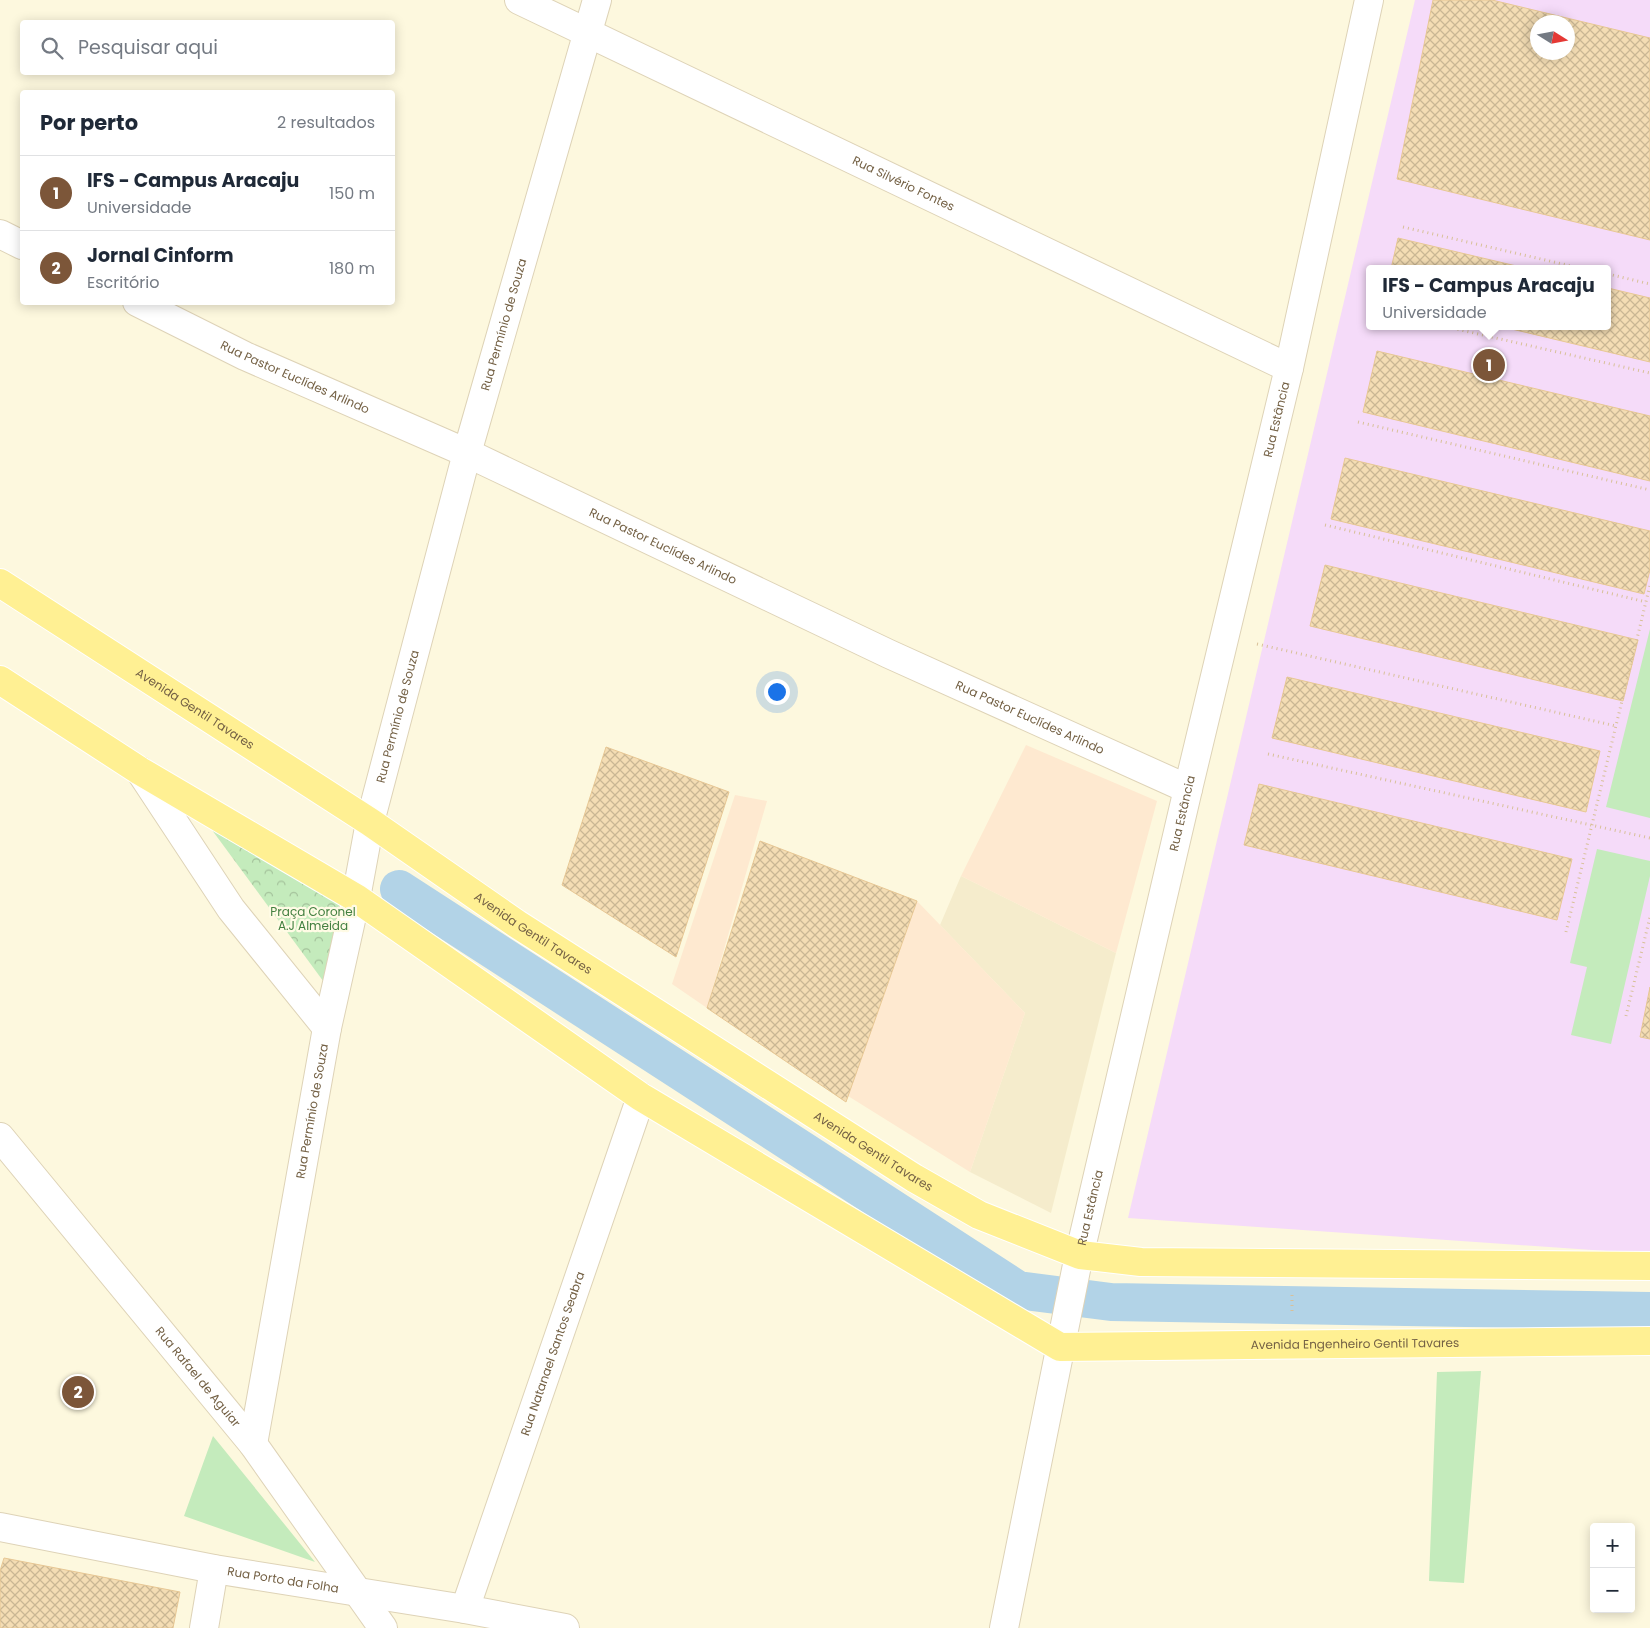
<!DOCTYPE html>
<html lang="pt">
<meta charset="utf-8">
<style>
body{margin:0;font-family:Poppins,sans-serif;background:#f2f2f3;color:#1f2937}
.controls{position:absolute;right:15px;bottom:15px;display:grid;overflow:hidden;border-radius:5px;box-shadow:0 2px 12px #0003}
.controls button{width:45px;height:45px;display:grid;place-items:center;padding:0;border:0;border-bottom:1px solid #e0e1e3;background:#fff;color:#1f2937;font:25px sans-serif}
.compass{position:absolute;left:1530px;top:15px;width:45px;height:45px;border-radius:50%;background:#fff;box-shadow:0 2px 12px #0003;rotate:101deg}
.you{position:absolute;left:776px;top:691px;width:18px;height:18px;margin:-12px;border:4px solid #fff;border-radius:50%;background:#1a73e8;box-shadow:0 0 0 8px #1a73e833}
.badge{display:grid;place-items:center;width:32px;height:32px;border-radius:50%;background:#7c5639;color:#fff;font-size:16px;font-weight:700}
.pin{position:absolute;translate:-50% -50%;border:2px solid #fff;box-shadow:0 1px 5px #0006}
.popup{position:absolute;left:1366px;top:265px;width:245px;height:65px;box-sizing:border-box;display:grid;place-content:center;border-radius:5px;background:#fff;filter:drop-shadow(0 1px 4px #0005);font-size:16px;white-space:nowrap;color:#747a83}
.popup b{font-size:19px;color:#1f2937}
.popup::after{content:'';position:absolute;left:50%;top:100%;margin-left:-10px;border:10px solid transparent;border-top-color:#fff}
.list{margin:0;padding:0;list-style:none}
h2{display:flex;justify-content:space-between;align-items:center;height:65px;margin:0;padding:0 20px;font-size:21px}
h2 small{font-size:16px;font-weight:400;color:#747a83}
.list li{display:grid;grid-template-columns:32px 1fr auto;gap:15px;align-items:center;box-sizing:border-box;height:75px;padding:0 20px;border-top:1px solid #e0e1e3}
.list b{display:block;font-size:19px;white-space:nowrap}
.list p{margin:0;font-size:16px;white-space:nowrap;color:#747a83}
.list em{font-size:16px;font-style:normal;color:#747a83}
.icon{flex:none;width:28px;height:28px;fill:none;stroke:currentColor;stroke-width:2;stroke-linecap:round;stroke-linejoin:round}
.map{position:relative;flex:none;width:1650px;height:1628px;overflow:hidden}
.search{position:absolute;background:#fff;box-shadow:0 2px 12px #0003;left:20px;top:20px;width:375px;height:55px;display:flex;align-items:center;gap:12px;box-sizing:border-box;padding:0 18px;border-radius:5px;color:#747a83;font-size:19px}
.panel{position:absolute;background:#fff;box-shadow:0 2px 12px #0003;left:20px;top:90px;width:375px;height:215px;border-radius:5px}
.map>svg:first-child{display:block}
.residential{fill:#f5eccc}
.commercial{fill:#fee9d0}
.education{fill:#f5dbf9;fill-rule:evenodd}
.green{fill:#c4ebbc}
.forest{fill:url(#forest-crowns)}
.lines{fill:none;stroke-linecap:round;stroke-linejoin:round}
.canal{stroke:#b2d3e7;stroke-width:38}
.building{fill:url(#building-cross-hatch);stroke:#e7c794;fill-rule:evenodd}
.minor-casing{stroke:#ded3b7;stroke-width:30}
.major-casing{stroke:#fff;stroke-width:30}
.path{stroke:#d8c098;stroke-width:3;stroke-dasharray:1 4;stroke-linecap:butt}
.minor{stroke:#fff;stroke-width:28}
.major{stroke:#fff093;stroke-width:28}
.labels{text-anchor:middle;stroke-width:4.5;stroke-linejoin:round;paint-order:stroke}
.street-label{font-size:12px;fill:#746145;stroke:#fffbe5}
.park-label{font-size:12px;fill:#438040;stroke:#fffbe5}
</style>
<div class="map">
<svg width="1650" height="1628" viewBox="0 0 1650 1628">
<defs>
<pattern id="forest-crowns" width="20" height="18" patternUnits="userSpaceOnUse" patternTransform="scale(1.25)"><rect width="20" height="18" fill="#c4ebbc"/><path d="M2 6a3 3 0 1 1 6 0M12 15a3 3 0 1 1 6 0" fill="none" stroke="#a4c29b"/></pattern>
<pattern id="building-cross-hatch" width="8" height="8" patternUnits="userSpaceOnUse" patternTransform="scale(1.25)"><rect width="8" height="8" fill="#f4ddb4"/><path d="M0 0l8 8M0 8l8-8" fill="none" stroke="#cab794"/></pattern>
</defs>
<rect width="100%" height="100%" fill="#fdf8de"/>
<path class="residential" d="M961 876 1116 953 1051 1213 970 1172 1025 1013 940 925Z"/>
<path class="commercial" d="M1026 745 1157 801 1116 953 961 876Z
M735 795 767 801 707 1008 672 984Z
M917 901 1025 1013 970 1172 848 1096Z"/>
<path class="education" d="M1415 0H1650V1254L1128 1218ZM1538 22H1568V52H1538ZM1370 269H1608V326H1370Z"/>
<path class="green" d="M1650 629V818L1606 807Z
M1597 849 1650 861V876L1611 1044 1571 1035 1587 967 1570 963Z
M1481 1371 1464 1583 1429 1581 1437 1372Z
M213 1436 315 1562 184 1516Z"/>
<path class="forest" d="M198 811 346 906 329 989Z"/>
<g class="lines">
<path class="canal" d="M399 889 1018 1290 1111 1302 1650 1311"/>
</g>
<path class="building" d="M1433 0H1492L1650 38V240L1397 179ZM1538 22H1568V52H1538Z
M1398 238 1529 269H1391Z
M1608 288 1650 298V362L1499 326H1608Z
M1377 351 1650 416V481L1363 412Z
M1345 458 1650 531V570L1644 594 1331 519Z
M1325 565 1638 640 1623 701 1310 626Z
M1287 677 1600 751 1586 812 1272 738Z
M606 747 729 792 676 957 562 885Z
M1259 784 1572 859 1557 920 1244 845Z
M760 841 917 901 846 1102 707 1008Z
M1650 987V1039L1640 1037Z
M4 1558 180 1592 173 1628H0V1571Z"/>
<g class="lines">
<defs>
<g id="minor">
<path id="s1" d="M519 0 1289 368"/>
<path d="M0 234 22 245"/>
<path id="s2" d="M137 302 245 356 467 453 889 654 1188 789"/>
<path d="M140 771 231 909 327 1028"/>
<path id="s3" d="M0 1137 253 1444 383 1628"/>
<path id="s4" d="M253 1444 327 1028 356 898 370 822 467 453 597 0"/>
<path id="s5" d="M0 1527 214 1569 465 1609 565 1628"/>
<path id="s6" d="M465 1609 641 1097"/>
<path d="M204 1628 214 1569"/>
<path id="s7" d="M1004 1628 1077 1265 1188 789 1289 368 1369 0"/>
</g>
<g id="major">
<path id="s8" d="M0 583 370 822 517 924 914 1178 979 1215 1080 1255 1141 1262 1650 1266"/>
<path id="s9" d="M0 680 140 771 356 898 641 1097 1060 1347 1650 1341"/>
</g>
</defs>
<use href="#minor" class="minor-casing"/>
<use href="#major" class="major-casing"/>
<path class="path" d="M1403 227 1584 269
M1608 274 1650 284
M1443 326 1650 373
M1358 422 1650 490
M1325 525 1646 602
M1257 644 1616 726
M1268 754 1650 838
M1566 932 1650 585
M1626 1016 1650 917
M1292 1311V1295"/>
<use href="#minor" class="minor"/>
<use href="#major" class="major"/>
</g>
<g class="labels">
<g class="street-label">
<text dy="4" stroke="none"><textPath href="#s1" startOffset="426">Rua Silvério Fontes</textPath></text>
<text dy="4" stroke="none"><textPath href="#s4" startOffset="1148">Rua Permínio de Souza</textPath></text>
<text dy="4" stroke="none"><textPath href="#s2" startOffset="175">Rua Pastor Euclídes Arlindo</textPath></text>
<text dy="4" stroke="none"><textPath href="#s7" startOffset="1239">Rua Estância</textPath></text>
<text dy="4" stroke="none"><textPath href="#s2" startOffset="580">Rua Pastor Euclídes Arlindo</textPath></text>
<text dy="4" stroke="none"><textPath href="#s8" startOffset="232">Avenida Gentil Tavares</textPath></text>
<text dy="4" stroke="none"><textPath href="#s4" startOffset="742">Rua Permínio de Souza</textPath></text>
<text dy="4" stroke="none"><textPath href="#s2" startOffset="985">Rua Pastor Euclídes Arlindo</textPath></text>
<text dy="4" stroke="none"><textPath href="#s7" startOffset="834">Rua Estância</textPath></text>
<text dy="4" stroke="none"><textPath href="#s8" startOffset="638">Avenida Gentil Tavares</textPath></text>
<text dy="4" stroke="none"><textPath href="#s4" startOffset="338">Rua Permínio de Souza</textPath></text>
<text dy="4" stroke="none"><textPath href="#s8" startOffset="1042">Avenida Gentil Tavares</textPath></text>
<text dy="4" stroke="none"><textPath href="#s7" startOffset="429">Rua Estância</textPath></text>
<text dy="4" stroke="none"><textPath href="#s9" startOffset="1548">Avenida Engenheiro Gentil Tavares</textPath></text>
<text dy="4" stroke="none"><textPath href="#s6" startOffset="270">Rua Natanael Santos Seabra</textPath></text>
<text dy="4" stroke="none"><textPath href="#s3" startOffset="311">Rua Rafael de Aguiar</textPath></text>
<text dy="4" stroke="none"><textPath href="#s5" startOffset="288">Rua Porto da Folha</textPath></text>
</g>
<g class="park-label">
<text x="313" y="916">Praça Coronel<tspan x="313" dy="14">A.J Almeida</tspan></text>
</g>
</g>
</svg>
<div class="controls">
<button>+</button>
<button>−</button>
</div>
<svg class="compass" viewBox="-18 -18 36 36"><path d="M0-13l5 13h-10z" fill="#e53935"/><path d="M0 13l5-13h-10z" fill="#747a83"/></svg>
<div class="you"></div>
<div class="pin badge" style="left:1489px;top:365px">1</div>
<div class="popup"><b>IFS - Campus Aracaju</b>Universidade</div>
<div class="pin badge" style="left:78px;top:1392px">2</div>
<div class="search"><svg class="icon" aria-label="search" viewBox="0 0 24 24"><circle cx="10" cy="10" r="6"/><path d="M15 15l6 6"/></svg>Pesquisar aqui</div>
<section class="panel">
<h2>Por perto<small>2 resultados</small></h2>
<ul class="list">
<li><span class="badge">1</span><div><b>IFS - Campus Aracaju</b><p>Universidade</p></div><em>150 m</em></li>
<li><span class="badge">2</span><div><b>Jornal Cinform</b><p>Escritório</p></div><em>180 m</em></li>
</ul>
</section>
</div>
